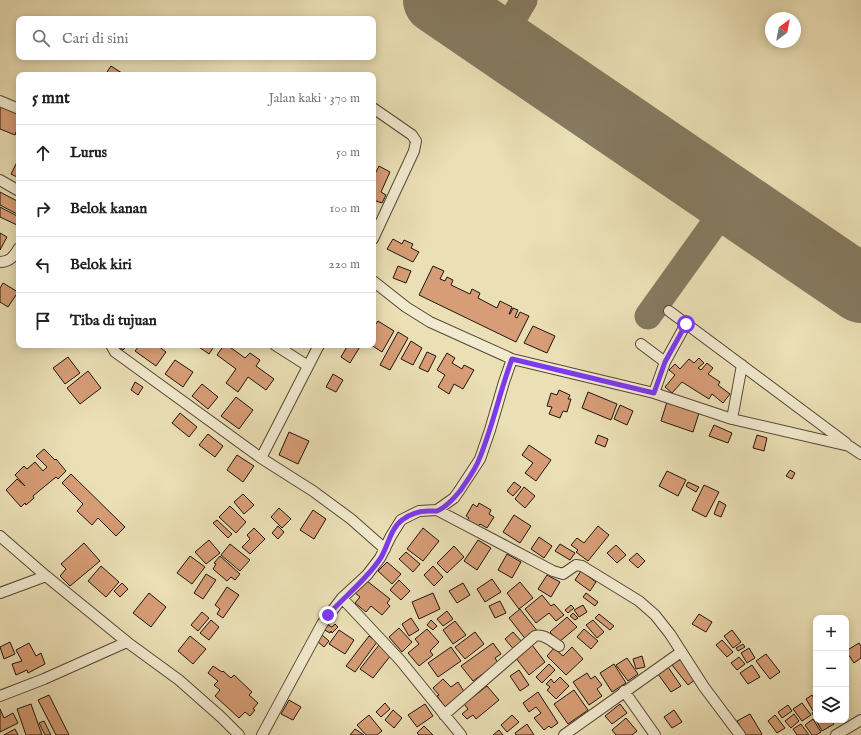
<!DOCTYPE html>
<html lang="id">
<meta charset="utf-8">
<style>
body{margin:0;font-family:"IM FELL English",serif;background:#f2f2f2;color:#222}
.controls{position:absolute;right:12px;bottom:12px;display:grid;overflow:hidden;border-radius:8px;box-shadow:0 2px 10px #0003}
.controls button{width:36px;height:36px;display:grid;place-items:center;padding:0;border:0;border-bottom:1px solid #e0e0e0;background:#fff;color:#222;font:20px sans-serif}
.compass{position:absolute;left:765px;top:12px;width:36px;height:36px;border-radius:50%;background:#fff;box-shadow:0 2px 10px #0003;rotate:32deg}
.stop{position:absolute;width:12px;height:12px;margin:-9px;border:3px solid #7c3aed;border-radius:50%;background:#fff}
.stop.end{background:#7c3aed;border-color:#fff;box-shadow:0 1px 4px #0008}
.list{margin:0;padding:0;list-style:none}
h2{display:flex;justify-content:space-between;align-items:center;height:52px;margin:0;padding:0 16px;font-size:17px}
h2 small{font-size:13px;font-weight:400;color:#767676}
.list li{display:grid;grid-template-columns:26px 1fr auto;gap:12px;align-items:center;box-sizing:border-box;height:56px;padding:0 16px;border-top:1px solid #e0e0e0}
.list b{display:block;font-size:15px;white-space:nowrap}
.list em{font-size:13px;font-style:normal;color:#767676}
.icon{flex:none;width:22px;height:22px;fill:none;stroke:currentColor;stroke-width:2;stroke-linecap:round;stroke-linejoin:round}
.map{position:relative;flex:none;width:861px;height:735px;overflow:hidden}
.search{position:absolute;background:#fff;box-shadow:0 2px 10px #0003;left:16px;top:16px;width:360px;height:44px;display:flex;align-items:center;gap:10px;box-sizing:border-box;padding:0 14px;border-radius:8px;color:#767676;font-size:15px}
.panel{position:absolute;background:#fff;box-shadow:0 2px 10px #0003;left:16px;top:72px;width:360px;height:276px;border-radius:8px}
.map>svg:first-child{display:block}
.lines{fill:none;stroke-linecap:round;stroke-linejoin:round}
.taxiway{stroke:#867a60;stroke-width:27}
.runway{stroke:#867a60;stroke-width:68}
.building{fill:#d79d76;stroke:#20140b}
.minor-casing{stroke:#534736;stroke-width:12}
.minor{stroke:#f2eacf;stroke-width:10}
.route{stroke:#7c3aed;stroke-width:5}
</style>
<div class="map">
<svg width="861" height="735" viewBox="0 0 861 735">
<rect width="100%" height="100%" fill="#ebdfb5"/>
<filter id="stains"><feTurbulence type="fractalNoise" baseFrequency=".005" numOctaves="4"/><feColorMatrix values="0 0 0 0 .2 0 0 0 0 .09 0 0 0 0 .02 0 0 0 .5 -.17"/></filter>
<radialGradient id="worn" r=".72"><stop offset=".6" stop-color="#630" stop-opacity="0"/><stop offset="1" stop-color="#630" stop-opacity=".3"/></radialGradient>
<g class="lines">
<path class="taxiway" d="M499 42 524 0
M708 185C718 202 720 205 714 224 732 213 737 214 758 219
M648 316 714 224"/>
<path class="runway" d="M437 0 861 289"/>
</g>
<path class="building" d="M111 66 125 75H105Z
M0 105 19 113V124L15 135 0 129Z
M17 162 19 163V178L11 174Z
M379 166 390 172 381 192 386 195 382 203 376 201 373 208V178Z
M0 192 19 202V215L0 205Z
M0 207 19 217V221L17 225 0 217Z
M0 233 7 237 0 250Z
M393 239 402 244 404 240 413 244 411 248 419 252 413 262 387 249Z
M398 266 411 271 406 283 393 278Z
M433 266 444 271 440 279 445 281 447 277 453 280 451 285 470 294 472 289 480 293 478 298 497 308 500 301 512 307 509 314H510L513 308 518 310 515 317 517 318 520 312 529 316 516 342 419 295Z
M3 283 18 292 8 307 0 302V288Z
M378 321 394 331 382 352 371 345H373V328Z
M533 326 555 336 547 353 524 343Z
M398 332 408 338 390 370 380 365Z
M411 341 422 348 413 365 401 359Z
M116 345H127L123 350Z
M140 345H157L166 352 156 366 135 351Z
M196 345H215L209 354Z
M224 345H227L245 358 250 353 260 360 256 366 274 379 266 390 248 377 238 392 226 383 236 369 217 355Z
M348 345H361L350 363 341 357Z
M427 352 436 356 428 372 419 368Z
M447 353 455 358 452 363 462 369 464 365 474 370 463 389 454 384 449 394 438 387 445 375 437 370Z
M68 357 80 373 65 384 53 368Z
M699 358 704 363 698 368 701 370 707 363 713 368 708 374 720 382 718 385 730 394 723 403 712 394 709 399 682 382 672 393 665 387 675 375 669 370 675 364 680 369 689 359 694 363Z
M175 360 193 372 183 387 165 374Z
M88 371 101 388 80 404 67 388Z
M333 374 343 380 336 392 326 387Z
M135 382 143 387 138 395 131 390Z
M202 384 218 397 208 409 192 396Z
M559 390 570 395 568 399H571L567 412 563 411 560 418 549 414 552 407 547 406 551 393 557 395Z
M588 392 617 404 611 420 582 408Z
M236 397 253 410 239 429 221 416Z
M667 402 699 413 693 432 661 421Z
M620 405 633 411 627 425 614 419Z
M180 413 197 427 189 437 172 423Z
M714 425 732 433 728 443 709 436Z
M289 432 309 441 298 464 279 455Z
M208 434 223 446 215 457 199 445Z
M598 435 608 439 605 447 595 443Z
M757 435 767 438 764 451 753 448Z
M529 445 551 460 536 481 525 473 533 463 522 455Z
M44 449 55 460 56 459 66 471 58 479 56 477 33 496 34 498 26 505 25 503 21 507 6 490 17 479 25 486 15 475 24 466 27 469 35 462 43 471 47 467 36 456Z
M237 455 254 466 243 482 227 470Z
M790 470 795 473 792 479 786 476Z
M667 471 686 480 678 496 659 486Z
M71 474 125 527 116 536 98 518 92 525 77 511 83 504 62 483Z
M514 482 521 487 513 496 507 491Z
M688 482 699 487 696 492 686 486Z
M704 485 719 492 706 517 692 510Z
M524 487 535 496 525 508 515 499Z
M243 494 254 505 244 514 234 502Z
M719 501 726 505 721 517 714 514Z
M479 503 491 510 489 514 494 517 487 528 480 524 476 529 466 521 469 518 466 516 473 504 477 507Z
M230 506 246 522 236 533 219 517Z
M279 508 291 519 282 528 271 517Z
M313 510 326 519 314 539 300 530Z
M514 515 531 526 520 543 503 532Z
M217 520 232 534 228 538 213 523Z
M278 526 284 532 278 539 272 533Z
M598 526 609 535 588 561 576 552 578 550 571 545 577 538 584 543Z
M254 528 265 539 250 554 242 547 250 539 247 535Z
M423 528 439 541 423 561 407 549Z
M539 537 552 546 544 558 531 549Z
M209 540 220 553 206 564 195 552Z
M478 540 491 548 477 570 464 561Z
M84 543 100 561 70 586 60 576 66 569 61 564Z
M230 544 250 560 240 571 221 555Z
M560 544 575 553 570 560 555 551Z
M616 545 626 555 617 563 607 553Z
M454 546 464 557 447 573 437 563Z
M406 552 420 564 413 572 399 559Z
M637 553 645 561 638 568 629 560Z
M507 554 521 562 512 578 498 570Z
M190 556 205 567 192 584 177 573Z
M220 556 240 574 235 580 231 577 227 581 213 569 216 564 214 563Z
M387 562 401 574 392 584 378 571Z
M101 566 119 582 106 597 88 581Z
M433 566 443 577 434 586 424 575Z
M581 571 596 582 590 591 575 580Z
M206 574 216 580 203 599 194 593Z
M547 575 560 582 551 597 538 589Z
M492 579 501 592 485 602 477 589Z
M399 580 410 591 401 600 390 590Z
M367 581 390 599 387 603 390 606 382 615 371 606 366 612 355 603 360 597 354 592 361 583 364 585Z
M520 582 533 598 519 609 507 593Z
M122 583 128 589 120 597 114 591Z
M463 583 470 595 457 603 449 591Z
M227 587 239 595 223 618 217 614 220 609 215 605Z
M149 593 166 607 151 627 133 613Z
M433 593 440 609 419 619 412 602Z
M586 593 598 602 595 606 583 597Z
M542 595 551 606 554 604 564 615 556 621 549 613 536 623 525 609Z
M500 601 506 613 495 618 489 606Z
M571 605 574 608 568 613 565 610Z
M583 605 587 612 579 617 574 610Z
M520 609 538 632 527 641 509 618Z
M447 611 453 619 443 626 437 619Z
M202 612 209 618 198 631 191 625Z
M573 613 578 618 575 620 570 616Z
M599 614 614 626 610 630 595 618Z
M699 614 712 622 706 632 692 624Z
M567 617 577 627 559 642 550 632Z
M411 618 419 630 409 636 402 624Z
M211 620 219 627 209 640 200 633Z
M431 620 437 626 433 630 427 625Z
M593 620 604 632 597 638 586 625Z
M455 621 466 635 453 644 443 630Z
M326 624 332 627 335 624 338 627 332 633 331 631 330 633 323 629Z
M399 628 412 642 402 652 389 637Z
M427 629 439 642 430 651 433 655 419 666 408 653 419 644 415 639Z
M584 629 598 641 591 649 577 637Z
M339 630 354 640 345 654 329 644Z
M732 630 741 642 733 648 724 636Z
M475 632 484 644 465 659 455 647Z
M513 632 524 644 516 652 505 639Z
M322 635 329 641 324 647 317 641Z
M190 636 206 649 193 664 178 651Z
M369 636 377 642 355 672 346 666Z
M722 640 733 652 727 657 716 645Z
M10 642 15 654 4 659 0 647Z
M29 643 36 656 41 653 45 664 28 673 27 670 16 675 12 664 22 661 16 650Z
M493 643 501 654 495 658 498 663 473 681 461 666Z
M859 643 861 646V658L854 663 846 651Z
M743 644 745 647 738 651 736 648Z
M379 645 391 655 373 678 360 669Z
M532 645 545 662 529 675 515 657Z
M451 647 461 661 438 677 428 663Z
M572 647 583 659 566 675 547 656 554 648 563 656Z
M749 648 755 658 747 663 741 653Z
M766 654 780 672 770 679 756 661Z
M642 656 645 667 636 669 633 659Z
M739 657 745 664 737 670 731 663Z
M627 658 638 674 628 681 616 665Z
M681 658 696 679 688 685 672 665Z
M549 664 555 670 542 683 536 677Z
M614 664 626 683 612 692 600 673Z
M752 665 760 677 748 684 740 673Z
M213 666 222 672 223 671 231 678 234 675 252 692 249 695 258 703 253 709 255 710 250 716 245 712 239 718 215 696 220 690 214 685 218 681 208 673Z
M668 667 681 686 671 692 658 674Z
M519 670 529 685 520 691 510 676Z
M587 673 591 679 595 676 602 685 597 689 602 696 589 705 573 682Z
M560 677 569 686 556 699 547 690 550 687 546 684 551 679 554 683Z
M443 679 451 687 458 682 465 693 445 707 437 696 439 695 433 688Z
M487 686 499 700 476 719 473 715 467 719 462 714 468 709 464 704Z
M574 690 588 710 568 724 554 704Z
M538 692 558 723 551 728 549 726 544 730 534 718 541 713 536 707 529 712 523 703Z
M49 695 69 735H56L38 700Z
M812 695 816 702V710L813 711 806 699Z
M289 700 301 707 293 720 281 714Z
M385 703 390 709 381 717 376 712Z
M802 703 811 715 802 721 793 709Z
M31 704 42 735H26L17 709Z
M425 704 433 716 417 727 408 715Z
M620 704 627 713 612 724 605 716Z
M788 705 792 711 782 718 778 712Z
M0 709 4 718 13 713 18 723 0 732Z
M393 710 402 718 394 728 385 720Z
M674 710 682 722 672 728 664 717Z
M816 711V720H832L834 724 822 731 812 713Z
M750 714 762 734 761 735H745L737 721Z
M794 714 799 721 791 728 785 721Z
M369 715 382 731 377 735H366L357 725Z
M512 715 519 722 507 732 501 725Z
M775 715 785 728 777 733 768 721Z
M626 718 637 731 632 735H616L612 730Z
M813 719 821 732 816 735H812L805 725Z
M44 721 51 735H45L39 723Z
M527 724 534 735H516L515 733Z
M801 724 809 735H797L793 729Z
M424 726 433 735H419L417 733Z
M15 729 18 735H4Z
M355 729 364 735H350Z
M499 730 503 735H493Z"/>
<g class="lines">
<defs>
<path id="minor" d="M0 101 19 109
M373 108 412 135 416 141 414 151 373 239
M0 180 19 191
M0 262C10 262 14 256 19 248
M373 281 406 307 430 322 512 359 654 393 732 419 849 446 861 454
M669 311 846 443
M641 344 665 362 654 393
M111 345 115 352 261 458
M275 345 308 366
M319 345 261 458 313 491 351 519 385 549
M665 362 686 324
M732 419 742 365
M437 510 553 571 563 574 576 565 582 566 639 601 655 615 670 634 704 687 740 735
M0 536 46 576 127 642 179 680 221 717 239 735
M0 593 46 576
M342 598 400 660 461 735
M624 691 655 735
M0 696 44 679 127 642
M444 715 535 636C544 633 552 642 559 646
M262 735 322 624 342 598 367 575 380 558 391 536 401 520 419 511 437 510 454 498 459 491 480 459 490 430 504 382 512 359
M564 735 681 652
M836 735 861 720"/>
</defs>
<use href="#minor" class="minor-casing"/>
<use href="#minor" class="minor"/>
</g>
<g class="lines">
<path class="route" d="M328 615C345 596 366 580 380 559 388 547 390 529 402 520 410 514 418 511 428 511 430 511 434 511 437 511 445 508 455 497 460 491 467 481 476 469 480 457 493 425 500 391 512 359L654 393 665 362 686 324"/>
</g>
<rect width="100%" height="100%" filter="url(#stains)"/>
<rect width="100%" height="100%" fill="url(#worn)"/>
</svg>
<div class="controls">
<button>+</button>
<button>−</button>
<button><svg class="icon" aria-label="layers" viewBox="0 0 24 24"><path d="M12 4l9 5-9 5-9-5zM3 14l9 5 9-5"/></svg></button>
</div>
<svg class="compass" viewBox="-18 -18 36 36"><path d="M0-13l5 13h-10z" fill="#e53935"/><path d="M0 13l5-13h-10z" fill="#767676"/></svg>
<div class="stop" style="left:686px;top:324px"></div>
<div class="stop end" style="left:328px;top:615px"></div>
<div class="search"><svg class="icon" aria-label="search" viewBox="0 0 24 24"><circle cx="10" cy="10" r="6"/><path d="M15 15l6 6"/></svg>Cari di sini</div>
<section class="panel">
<h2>5 mnt<small>Jalan kaki · 370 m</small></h2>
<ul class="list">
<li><svg class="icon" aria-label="ahead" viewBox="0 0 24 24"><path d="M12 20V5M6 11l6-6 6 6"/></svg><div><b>Lurus</b></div><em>50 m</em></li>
<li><svg class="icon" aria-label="right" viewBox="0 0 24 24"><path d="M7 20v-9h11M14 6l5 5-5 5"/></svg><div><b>Belok kanan</b></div><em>100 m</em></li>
<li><svg class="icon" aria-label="left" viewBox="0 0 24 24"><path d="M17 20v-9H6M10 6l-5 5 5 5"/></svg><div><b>Belok kiri</b></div><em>220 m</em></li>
<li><svg class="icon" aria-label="arrive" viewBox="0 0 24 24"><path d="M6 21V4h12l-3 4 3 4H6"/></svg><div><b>Tiba di tujuan</b></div></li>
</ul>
</section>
</div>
